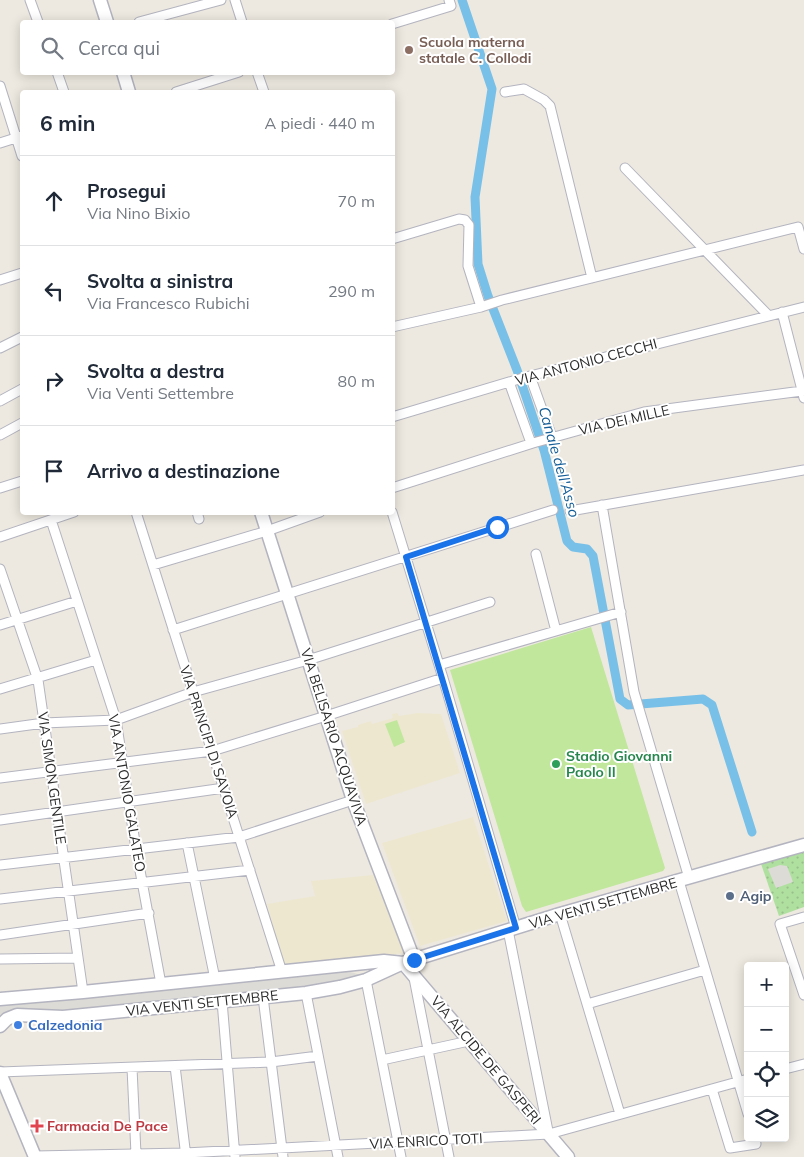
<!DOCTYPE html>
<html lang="it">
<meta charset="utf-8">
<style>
body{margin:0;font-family:Mulish,sans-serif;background:#f6f6f7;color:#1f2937}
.controls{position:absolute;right:15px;bottom:15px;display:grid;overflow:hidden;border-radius:5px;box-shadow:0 2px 12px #0003}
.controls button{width:45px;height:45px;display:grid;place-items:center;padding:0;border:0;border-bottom:1px solid #e0e1e3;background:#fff;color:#1f2937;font:25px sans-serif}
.stop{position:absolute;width:15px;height:15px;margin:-11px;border:4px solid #1a73e8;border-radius:50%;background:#fff}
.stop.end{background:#1a73e8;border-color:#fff;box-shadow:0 1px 5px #0008}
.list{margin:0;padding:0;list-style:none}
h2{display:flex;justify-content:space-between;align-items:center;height:65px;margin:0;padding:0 20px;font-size:21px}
h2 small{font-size:16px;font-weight:400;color:#747a83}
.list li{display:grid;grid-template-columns:32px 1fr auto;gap:15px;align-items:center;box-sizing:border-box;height:90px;padding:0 20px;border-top:1px solid #e0e1e3}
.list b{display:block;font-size:19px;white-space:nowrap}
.list p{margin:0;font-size:16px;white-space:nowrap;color:#747a83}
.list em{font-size:16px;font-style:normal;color:#747a83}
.icon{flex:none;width:28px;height:28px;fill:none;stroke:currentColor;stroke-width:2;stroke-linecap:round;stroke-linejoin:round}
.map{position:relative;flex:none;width:804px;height:1157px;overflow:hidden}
.search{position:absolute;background:#fff;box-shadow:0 2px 12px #0003;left:20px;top:20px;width:375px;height:55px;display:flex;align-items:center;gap:12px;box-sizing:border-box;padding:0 18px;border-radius:5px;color:#747a83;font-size:19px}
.panel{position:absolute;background:#fff;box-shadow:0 2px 12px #0003;left:20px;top:90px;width:375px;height:425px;border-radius:5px}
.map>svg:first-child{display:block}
.education{fill:#ede7d0}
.grass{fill:url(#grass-dots)}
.pitch{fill:#c0e79c}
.plaza{fill:#dddbd6}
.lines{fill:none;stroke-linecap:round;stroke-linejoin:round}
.canal{stroke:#79c0e8;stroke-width:9}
.street-casing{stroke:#b3b4bf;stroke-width:11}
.secondary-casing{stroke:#b3b4bf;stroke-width:15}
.street{stroke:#fff;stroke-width:9}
.secondary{stroke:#fff;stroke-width:12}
.route{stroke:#1a73e8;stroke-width:6}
.education-dot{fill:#8d6e63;stroke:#fff;stroke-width:2}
.leisure-dot{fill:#2e9e5b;stroke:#fff;stroke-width:2}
.service-dot{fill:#5c6f8a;stroke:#fff;stroke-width:2}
.shop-dot{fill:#3f7fe0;stroke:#fff;stroke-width:2}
.health-dot{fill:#e0444e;stroke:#fff;stroke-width:2}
.labels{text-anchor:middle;stroke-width:4;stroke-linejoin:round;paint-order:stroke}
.education-label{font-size:14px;font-weight:bold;fill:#785e54;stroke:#fff;text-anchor:start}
.street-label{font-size:14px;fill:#2c2c2c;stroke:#fff}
.leisure-label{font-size:14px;font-weight:bold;fill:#27864d;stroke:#fff;text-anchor:start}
.service-label{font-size:14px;font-weight:bold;fill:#4e5e75;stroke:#fff;text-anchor:start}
.shop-label{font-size:14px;font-weight:bold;fill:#366cbe;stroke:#fff;text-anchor:start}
.health-label{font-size:14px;font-weight:bold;fill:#be3a42;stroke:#fff;text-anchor:start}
.water-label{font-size:15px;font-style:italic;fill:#155e97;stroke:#fff}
</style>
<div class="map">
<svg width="804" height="1157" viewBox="0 0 804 1157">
<defs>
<pattern id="grass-dots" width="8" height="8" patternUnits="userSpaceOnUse" patternTransform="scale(1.25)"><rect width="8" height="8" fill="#b0e0a0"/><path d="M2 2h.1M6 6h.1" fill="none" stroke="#98c08a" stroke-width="1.8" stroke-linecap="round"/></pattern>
</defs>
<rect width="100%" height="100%" fill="#ede9e0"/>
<path class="education" d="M397 713 399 716 417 713 441 714 460 773 366 804 342 731 358 727V725L371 721 372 724 393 718 392 714Z
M473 817 507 921 420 946 382 843Z
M373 875 404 953 284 967 267 904 315 896 311 881Z"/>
<path class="grass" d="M804 849V907L779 916 760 861Z"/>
<path class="pitch" d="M591 627 665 868 663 871 526 912 522 906 450 670Z
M397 720 405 742 394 747 385 724Z"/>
<path class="plaza" d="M780 865 787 866 793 882 776 888 768 869Z
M344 970 361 975 344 982 0 1020V1004Z"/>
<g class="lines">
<path class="canal" d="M462 0 492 89 475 197 478 264 488 296 517 370 544 450 567 541 573 547 587 549 593 556 620 699 628 705 703 699 712 705 752 832"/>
<defs>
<path id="street" d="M30 0 38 22
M235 0 242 22
M139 22 221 0
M392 24 451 6 449 0
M57 72 64 92
M257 72 264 92
M0 86 22 156
M176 92 239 72
M505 92 524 89 544 100 550 106 592 278
M0 143 22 136
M625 168 768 315
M392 239 459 219 465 220 469 225 468 266 481 307
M0 280 22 273
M782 312 804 398
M392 327 481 307 502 300 798 227 804 249
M0 348 22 337
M530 376 552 437
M509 382 531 443
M0 401 22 389
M392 417 526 377 804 307
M0 435 22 423
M0 488 22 481
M392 488 533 443 644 412 802 391
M602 505 634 692 689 878
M570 511 804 470
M136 512 282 972
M197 512 199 519
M392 512 443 678 516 928
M51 520 116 720 136 849 161 984
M0 537 74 512
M536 554 556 631
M153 565 267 531 320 512
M0 569 38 680 83 992
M0 625 77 601
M173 630 553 510
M439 665 621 612
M0 689 96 660
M0 729 44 723 116 720 193 692 308 660 490 602
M0 778 212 751 326 716 443 678
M0 820 224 788
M187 843 215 979
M0 865 239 837 353 800
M679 881 748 1114
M0 899 250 870
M560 914 620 1114
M804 917 780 924 804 995
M508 930 548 1131
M0 935 149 913
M0 959 78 958
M414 978 449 1157
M366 980 401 1157
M306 993 338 1157
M263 997 283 1157
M222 1001 235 1157
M587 1004 705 970
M382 1060 469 1041
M175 1066 186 1157
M132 1068 136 1154
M785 1069 804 1064
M0 1072 271 1062 318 1056
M712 1089 730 1148 756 1144 755 1138
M35 1156 185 1153 549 1134 748 1079"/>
<path id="secondary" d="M100 0 107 22
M123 72 129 92
M261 512 353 800 414 960
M403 963 568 1157
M0 999 83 992 384 961 403 963
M0 1026 7 1019 17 1015 63 1017 306 993 340 987 366 980 403 963 560 914 804 845
M0 1073 35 1157"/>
</defs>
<use href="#street" class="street-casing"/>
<use href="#secondary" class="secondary-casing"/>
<use href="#street" class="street"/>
<use href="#secondary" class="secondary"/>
</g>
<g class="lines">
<path class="route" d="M414 960 516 928 406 557 497 527"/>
</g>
<circle class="education-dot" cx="409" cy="50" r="5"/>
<circle class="leisure-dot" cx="556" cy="764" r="5"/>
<circle class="service-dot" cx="730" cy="896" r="5"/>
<circle class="shop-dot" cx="18" cy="1025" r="5"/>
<path class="health-dot" d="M34.5 1118.5h5v5h5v5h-5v5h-5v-5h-5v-5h5z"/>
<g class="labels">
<g class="education-label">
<text x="419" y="47">Scuola materna<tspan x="419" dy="16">statale C. Collodi</tspan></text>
</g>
<g class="street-label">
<text transform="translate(586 362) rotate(-15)" y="5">VIA ANTONIO CECCHI</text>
<text transform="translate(624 420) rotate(-13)" y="5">VIA DEI MILLE</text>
<text transform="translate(334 737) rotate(72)" y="5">VIA BELISARIO ACQUAVIVA</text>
<text transform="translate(209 742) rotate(72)" y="5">VIA PRINCIPI DI SAVOIA</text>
<text transform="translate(52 778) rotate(82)" y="5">VIA SIMON GENTILE</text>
<text transform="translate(127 793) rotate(80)" y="5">VIA ANTONIO GALATEO</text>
<text transform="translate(603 903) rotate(-16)" y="5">VIA VENTI SETTEMBRE</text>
<text transform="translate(202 1003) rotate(-6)" y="5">VIA VENTI SETTEMBRE</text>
<text transform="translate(486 1060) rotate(50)" y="5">VIA ALCIDE DE GASPERI</text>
<text transform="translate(426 1141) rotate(-3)" y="5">VIA ENRICO TOTI</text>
</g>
<g class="leisure-label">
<text x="566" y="761">Stadio Giovanni<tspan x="566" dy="16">Paolo II</tspan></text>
</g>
<g class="service-label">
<text x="740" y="901">Agip</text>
</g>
<g class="shop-label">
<text x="28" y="1030">Calzedonia</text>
</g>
<g class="health-label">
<text x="47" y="1131">Farmacia De Pace</text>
</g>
<g class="water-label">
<text transform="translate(559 462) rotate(74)" y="5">Canale dell'Asso</text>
</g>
</g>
</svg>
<div class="controls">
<button>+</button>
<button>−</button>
<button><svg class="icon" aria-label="locate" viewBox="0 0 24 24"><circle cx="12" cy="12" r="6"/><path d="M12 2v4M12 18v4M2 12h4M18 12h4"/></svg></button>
<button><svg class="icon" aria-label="layers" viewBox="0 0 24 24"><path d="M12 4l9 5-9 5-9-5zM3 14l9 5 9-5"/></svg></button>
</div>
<div class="stop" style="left:497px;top:527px"></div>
<div class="stop end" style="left:414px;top:960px"></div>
<div class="search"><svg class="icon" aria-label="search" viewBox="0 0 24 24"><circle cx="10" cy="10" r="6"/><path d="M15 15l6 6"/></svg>Cerca qui</div>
<section class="panel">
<h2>6 min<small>A piedi · 440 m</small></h2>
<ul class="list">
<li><svg class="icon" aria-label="ahead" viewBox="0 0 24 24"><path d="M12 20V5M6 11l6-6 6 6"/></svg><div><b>Prosegui</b><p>Via Nino Bixio</p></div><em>70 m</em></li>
<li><svg class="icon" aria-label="left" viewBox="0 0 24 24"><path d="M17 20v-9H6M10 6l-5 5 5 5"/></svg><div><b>Svolta a sinistra</b><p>Via Francesco Rubichi</p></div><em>290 m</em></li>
<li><svg class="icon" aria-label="right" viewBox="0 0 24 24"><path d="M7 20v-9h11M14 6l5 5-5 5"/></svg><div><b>Svolta a destra</b><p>Via Venti Settembre</p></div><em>80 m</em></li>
<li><svg class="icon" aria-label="arrive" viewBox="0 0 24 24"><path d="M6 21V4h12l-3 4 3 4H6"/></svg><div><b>Arrivo a destinazione</b></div></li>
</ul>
</section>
</div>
